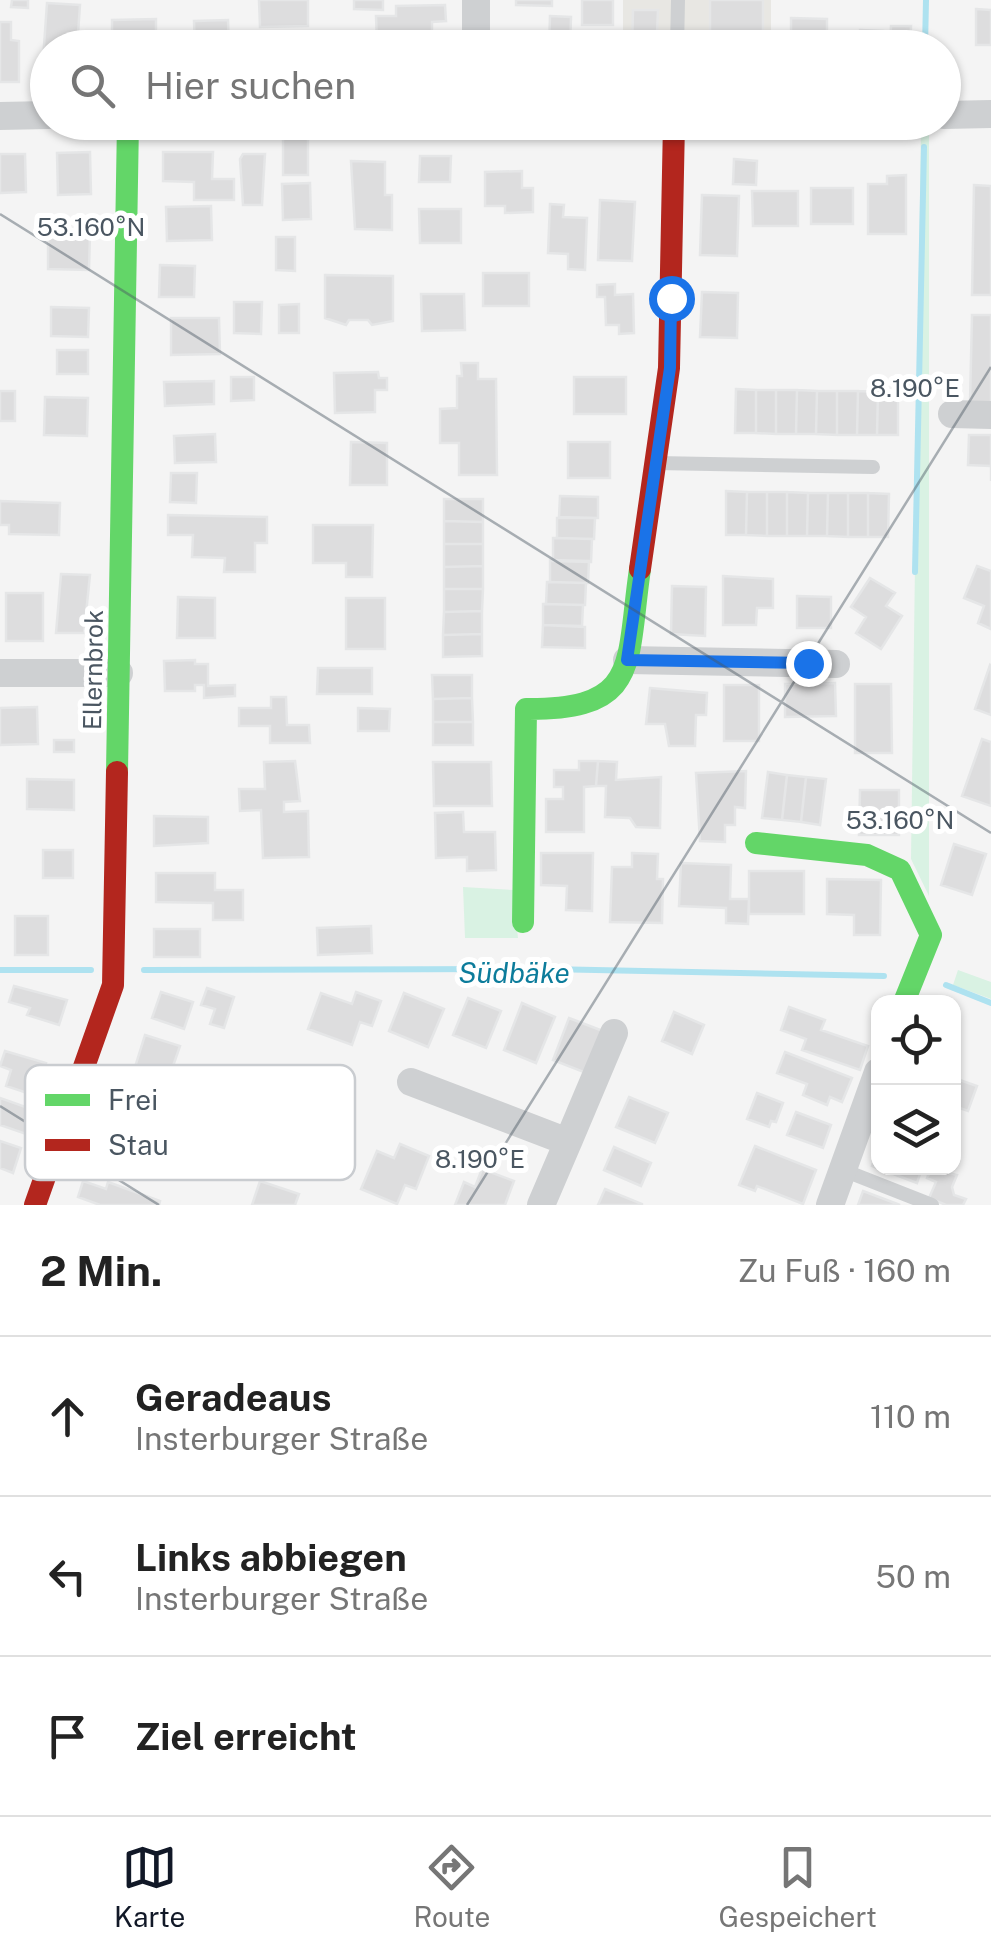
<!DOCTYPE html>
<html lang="de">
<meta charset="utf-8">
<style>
body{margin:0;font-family:"Public Sans",sans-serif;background:#f6f6f6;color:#222}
.controls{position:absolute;right:30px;bottom:30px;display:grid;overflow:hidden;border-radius:20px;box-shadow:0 2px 8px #0004}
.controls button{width:90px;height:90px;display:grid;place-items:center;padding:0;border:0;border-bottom:2px solid #e0e0e0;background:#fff;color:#222;font:50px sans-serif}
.stop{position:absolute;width:30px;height:30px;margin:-22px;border:8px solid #1a73e8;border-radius:50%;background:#fff}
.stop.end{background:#1a73e8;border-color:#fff;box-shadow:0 2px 10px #0008}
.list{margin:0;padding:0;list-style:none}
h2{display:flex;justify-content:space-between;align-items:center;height:130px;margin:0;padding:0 40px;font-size:42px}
h2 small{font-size:32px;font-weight:400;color:#767676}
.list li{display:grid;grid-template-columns:65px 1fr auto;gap:30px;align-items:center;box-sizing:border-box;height:160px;padding:0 40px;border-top:2px solid #e0e0e0}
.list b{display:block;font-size:38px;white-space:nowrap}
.list p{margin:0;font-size:32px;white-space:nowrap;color:#767676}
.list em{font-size:32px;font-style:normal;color:#767676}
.icon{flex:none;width:55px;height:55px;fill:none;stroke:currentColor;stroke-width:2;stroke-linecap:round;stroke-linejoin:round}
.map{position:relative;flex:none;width:991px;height:1205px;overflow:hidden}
.search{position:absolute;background:#fff;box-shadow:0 2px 8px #0004;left:30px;right:30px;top:30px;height:110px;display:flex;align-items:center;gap:25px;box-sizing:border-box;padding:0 35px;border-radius:55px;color:#767676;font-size:38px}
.sheet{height:610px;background:#fff}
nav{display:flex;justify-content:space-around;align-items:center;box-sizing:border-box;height:140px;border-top:2px solid #e0e0e0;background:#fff;font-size:28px;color:#767676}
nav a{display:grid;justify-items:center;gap:5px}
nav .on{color:#111827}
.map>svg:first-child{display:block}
.commercial{fill:#e8e7e3}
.green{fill:#d9f2e3}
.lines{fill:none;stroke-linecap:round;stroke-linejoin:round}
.stream{stroke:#aee2f0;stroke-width:6}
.building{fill:#ddddde;stroke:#e5e6e7;stroke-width:2.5}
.lane{stroke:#ced0d2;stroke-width:14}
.street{stroke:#ced0d2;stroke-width:28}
.fast{stroke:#63d668;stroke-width:22}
.jam{stroke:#b3261e;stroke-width:22}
.route{stroke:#1a73e8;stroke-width:12}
.ticks{fill:none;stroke:#4a5661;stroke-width:2.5;stroke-opacity:0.45}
.labels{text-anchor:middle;stroke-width:10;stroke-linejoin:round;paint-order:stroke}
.street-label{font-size:25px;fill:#4a5661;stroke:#fff}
.water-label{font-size:28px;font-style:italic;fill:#0c7c9b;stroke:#fff}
.key{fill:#fff;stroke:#c9ccd0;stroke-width:2.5}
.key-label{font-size:28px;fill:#4a5661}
.ticks-label{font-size:25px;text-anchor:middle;fill:#4a5661;stroke:#fff;stroke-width:10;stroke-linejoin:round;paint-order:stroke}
</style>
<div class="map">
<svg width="991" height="1205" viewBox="0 0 991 1205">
<rect width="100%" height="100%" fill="#f4f4f4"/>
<path class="commercial" d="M623 0H771V47L623 48Z"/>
<path class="green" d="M929 122V896L911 859 921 123Z
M463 887 513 890 518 938H465Z
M958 970 991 982V999L953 985Z"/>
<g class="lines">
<path class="stream" d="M925 48 926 0
M915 572 924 147
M0 970H91
M144 970 547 969 884 976
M946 985 991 1003"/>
</g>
<path class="building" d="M12 0H28V8L11 7Z
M259 0H308V26L260 27Z
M354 0H383V10L354 9Z
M516 0H552V6L516 5Z
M582 0H613V25H582Z
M710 0H763V47L710 46Z
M47 3 80 5 77 48H48V60H43Z
M445 5 446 21 432 22V48H367V42H377L376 16H396V6Z
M976 9 991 10V45H976Z
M633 10H658L657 34H668V48H632Z
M550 16 571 17 570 48H549Z
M791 18 827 19V48H791Z
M156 19V48H112V20Z
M228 20 229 48H195L194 21Z
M0 22H11V40L19 41V82H0Z
M891 26H911L910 48H890Z
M860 30 883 31V48H859Z
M263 37 312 39 311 48H262Z
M283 135H308V175H283Z
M90 152 91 194 58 195 57 153Z
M163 152H213L212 179H234V200H194V182L163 181Z
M0 154H25L26 192 0 193Z
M243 154H265L262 205H243L240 159Z
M420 156H451L450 182H419Z
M734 159 757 161 756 185 733 184Z
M351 161 385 162V195H392V230L355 229Z
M522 171V188H533V212L505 213V206H485V172Z
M906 175V234H868V184H887V176Z
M310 183 311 219 283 220 282 184Z
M974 185 991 186V295H972Z
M811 188H853V224H811Z
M752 191H798V226H753Z
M702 195 739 196 737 256 700 255Z
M600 200 635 202 632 261 598 260Z
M550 204 564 205 563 217 587 218 585 270 568 269V254L548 253Z
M211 206 212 240 167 241 166 207Z
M419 209H461V243H420Z
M48 231 90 233 89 270 48 269Z
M276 237H295V271L276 270Z
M160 265 195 266 194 297H159Z
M483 273H529V306H483Z
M325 275 393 276V321L372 325 368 320H349L346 325 325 318Z
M615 284V295L633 294 634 333 619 334V325H606L605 297H597V285Z
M702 292 738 293 737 338 700 337Z
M421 294H464L465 330 422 331Z
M234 302H262L261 334 234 333Z
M299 304V333H279V305Z
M51 307 89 308 88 337 51 336Z
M972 315H991V403L970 402Z
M171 318H219L220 354 171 355Z
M57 350H88V374H57Z
M461 363H478V379H496L497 475H459V443H440V409L457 408V376H462Z
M378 372 379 378H387V390H375V412L335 413 334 373Z
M231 377H254V400L231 401Z
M574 377H626V414H574Z
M214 381V404L165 406 164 382Z
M736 389 756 390V433H735Z
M756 390H776V434L756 433Z
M776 390H797L796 434H776Z
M797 390 817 391 816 434H796Z
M0 391H15V421H0Z
M817 391H837V435L816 434Z
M837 391H858L857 435H837Z
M858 391 878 392 877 435H857Z
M878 392H898V435H877Z
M45 397 88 398 87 436 44 435Z
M215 434 216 462 175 463 174 436Z
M969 435H991V481V466L968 465Z
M351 442 387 443V485H350Z
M568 442H610V478H568Z
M171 473H197L196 503 170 502Z
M726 491 747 492 746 535H726Z
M747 492H767V536L746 535Z
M767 492H787V536H767Z
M787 492 808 493 807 536H787Z
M808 493H828L827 536H807Z
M828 493H848V537L827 536Z
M848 493H868V537H848Z
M868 493 889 494 888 537H868Z
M560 496 598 497V518L559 517Z
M444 499H483V522L444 521Z
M0 501 60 503 59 535 9 534V525H0Z
M168 515 267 517V543H255V572H224L225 558 192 557 193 535H168Z
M557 518H595L594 539 557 538Z
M444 521 483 522V544H444Z
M313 525H373L372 577H346V563H313Z
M553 538 592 539 591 562 553 561Z
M444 544H483V566L444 567Z
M550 560 589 561 588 583 550 582Z
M483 566V589H444V567Z
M977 566 991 571V629L978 623 984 606 964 598Z
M61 574 90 575 84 633H56Z
M723 576 773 579V608H757L756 625H723Z
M870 578 895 593 886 606 902 616 881 649 856 633 866 617 851 607Z
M547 582 586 583 585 605 546 604Z
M672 586 706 587 705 636 671 634Z
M444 589H483L482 611 444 612Z
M6 593H43V641H6Z
M797 596 831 597V628H797Z
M178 597 215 598V638H177Z
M346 598H385V649H346Z
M543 604 583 605 582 626 543 625Z
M482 611V634L443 635 444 612Z
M543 625 585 627V648L542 647Z
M482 634V656L443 657V635Z
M195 660V664H208V686L235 685V696L204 698V685H195V691H165L164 661Z
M990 665 991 666V715L975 709Z
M318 668H372V694H317Z
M432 675H472V698L433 699Z
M835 683 836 716 785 717V684Z
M855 684H891L892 753H855Z
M724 685H759V741H724Z
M650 688 707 693 706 715H696L695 746H669L665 724H646Z
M271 697H286L287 725H309L310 743H270V726H239V708H271Z
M472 698 473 722H433V699Z
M37 707 38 744 0 745V708Z
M358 708 390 709 389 731H358Z
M433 722H473V745H433Z
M982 739 991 742V806L962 796Z
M54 740H74V752H54Z
M295 761 300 801 284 802V812L308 811 309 857 263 858 261 810 240 811 239 789H265L264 762Z
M579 761H598L596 786 584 787V832H546V799H563V787H554V770H579Z
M598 761 617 762 616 780 661 777 660 828 636 827 630 818 605 817 606 786H596Z
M433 762H491L492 806H434Z
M746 771 745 808 735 807V825H725V842L700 841 696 773Z
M768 772 787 775 782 820 762 818Z
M787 775 806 777 801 822 782 820Z
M806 777 826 779 820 825 801 822Z
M27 779 74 780V810L27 809Z
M860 790H899V835H859Z
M463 812 464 832H495L496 870 467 871V857L436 858 435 813Z
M154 816 208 817V843L154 846Z
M954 844 986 854 972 895 941 885Z
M43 850H73V878H43Z
M541 853H593L592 911 566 910 567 886 541 885Z
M632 853 658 854 657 879H663L662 923 610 922 612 867H632Z
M681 863 731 865 730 899H749L748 924 726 923V908L679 906Z
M749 871H804V914H749Z
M156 873H215V890H243V920H213V903L156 902Z
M827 879 881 880 880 935H854V915L827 914Z
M15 916H48V955H15Z
M371 926 372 953 318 955 317 928Z
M154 929H200V957H154Z
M14 986 67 1000 59 1025 27 1015 30 1008 9 1002Z
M207 988 234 997 224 1028 210 1024 215 1009 201 1005Z
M161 992 193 1002 184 1029 152 1018Z
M356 992 381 1001 372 1026 360 1022 352 1045 308 1029 321 993 352 1004Z
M404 993 444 1009 428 1047 389 1031Z
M468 998 501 1011 486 1048 453 1035Z
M522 1003 555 1017 536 1063 504 1050Z
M789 1007 825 1020 821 1030 868 1046 860 1070 802 1050 806 1039 781 1030Z
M674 1012 704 1025 692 1054 662 1041Z
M569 1018 603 1031 586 1073 553 1060Z
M145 1035 180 1046 170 1075 136 1064Z
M5 1051 46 1063 36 1096 6 1086 11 1070 0 1066Z
M785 1052 852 1078 842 1102 830 1097 827 1105 803 1095 807 1084 777 1073Z
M954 1078 977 1086 968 1111 954 1106Z
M757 1093 783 1103 776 1122 771 1121 769 1127 747 1119Z
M629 1097 668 1113 655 1143 616 1127Z
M0 1098 34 1110 26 1134 0 1125Z
M796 1112 831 1125 823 1148 787 1135Z
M0 1141 21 1148 13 1173 0 1168Z
M400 1144 429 1156 416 1189 405 1185 397 1204 361 1189 377 1151 394 1158Z
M755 1146 816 1170 803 1204 757 1186 755 1191 739 1185Z
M614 1147 651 1163 641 1186 604 1170Z
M878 1149V1168H931L929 1174 921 1171 917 1183 872 1166Z
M931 1168 957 1175 952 1187 954 1195 966 1199 963 1205H946L929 1198 936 1182 927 1178Z
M482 1169 514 1181 505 1205H455L464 1182 475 1187Z
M83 1181 106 1189 108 1182 160 1201 159 1205H100L78 1197Z
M260 1181 299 1194 295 1205H252Z
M605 1189 642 1204V1205H598Z
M863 1191 900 1205H858Z"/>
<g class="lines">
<path class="lane" d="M677 48 678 0
M656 463 873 467
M843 1170 932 1205"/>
<path class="street" d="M476 0V48
M944 115 991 114
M0 116 48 115
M952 414 991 415
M627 660 836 664
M0 673H119
M411 1082 568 1142 541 1205
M568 1142 614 1033
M830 1205 878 1072"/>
<path class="fast" d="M117 772 128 122
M756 843 867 855 900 870 931 935 904 1002
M523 922 526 709C641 710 626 664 640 569"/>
<path class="jam" d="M640 569 669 368 674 123
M35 1205 113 985 117 772"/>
</g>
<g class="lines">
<path class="route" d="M671 298 670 368 627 660 808 663"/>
</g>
<path class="ticks" d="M0 214 991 833M0 1106 159 1205M467 1205 991 367"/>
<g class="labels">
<g class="street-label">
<text transform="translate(93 670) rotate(-89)" y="9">Ellernbrok</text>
</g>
<g class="water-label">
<text x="514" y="983">Südbäke</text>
</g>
</g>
<rect x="25" y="1065" width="330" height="115" rx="15" class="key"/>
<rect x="45" y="1094" width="45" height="12" fill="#63d668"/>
<rect x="45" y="1139" width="45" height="12" fill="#b3261e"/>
<g class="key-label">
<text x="108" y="1110">Frei</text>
<text x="108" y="1155">Stau</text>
</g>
<g class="ticks-label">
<text x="91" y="236">53.160°N</text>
<text x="915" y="397">8.190°E</text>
<text x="900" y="829">53.160°N</text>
<text x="480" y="1168">8.190°E</text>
</g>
</svg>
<div class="controls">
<button><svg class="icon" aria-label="locate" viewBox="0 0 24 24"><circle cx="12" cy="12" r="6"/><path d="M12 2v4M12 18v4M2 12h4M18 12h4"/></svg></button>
<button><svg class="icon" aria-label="layers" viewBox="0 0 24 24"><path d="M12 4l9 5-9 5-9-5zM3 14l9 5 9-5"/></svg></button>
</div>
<div class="stop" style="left:671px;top:298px"></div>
<div class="stop end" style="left:808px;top:663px"></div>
<div class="search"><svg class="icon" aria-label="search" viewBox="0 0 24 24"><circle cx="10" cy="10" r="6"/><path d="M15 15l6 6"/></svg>Hier suchen</div>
</div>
<section class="sheet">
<h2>2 Min.<small>Zu Fuß · 160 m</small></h2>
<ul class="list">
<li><svg class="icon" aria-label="ahead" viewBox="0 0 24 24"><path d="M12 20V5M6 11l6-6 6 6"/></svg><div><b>Geradeaus</b><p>Insterburger Straße</p></div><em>110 m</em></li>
<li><svg class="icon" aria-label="left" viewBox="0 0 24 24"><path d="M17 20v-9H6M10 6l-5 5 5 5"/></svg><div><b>Links abbiegen</b><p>Insterburger Straße</p></div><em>50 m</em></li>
<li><svg class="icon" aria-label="arrive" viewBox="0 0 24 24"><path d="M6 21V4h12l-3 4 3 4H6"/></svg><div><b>Ziel erreicht</b></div></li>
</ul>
</section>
<nav>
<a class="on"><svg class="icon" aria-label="map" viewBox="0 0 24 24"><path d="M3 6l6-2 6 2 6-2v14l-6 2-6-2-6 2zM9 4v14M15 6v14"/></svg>Karte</a>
<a><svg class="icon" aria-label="directions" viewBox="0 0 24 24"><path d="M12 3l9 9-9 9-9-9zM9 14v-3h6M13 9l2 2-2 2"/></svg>Route</a>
<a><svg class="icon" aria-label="saved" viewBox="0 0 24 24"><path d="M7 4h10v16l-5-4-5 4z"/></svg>Gespeichert</a>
</nav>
